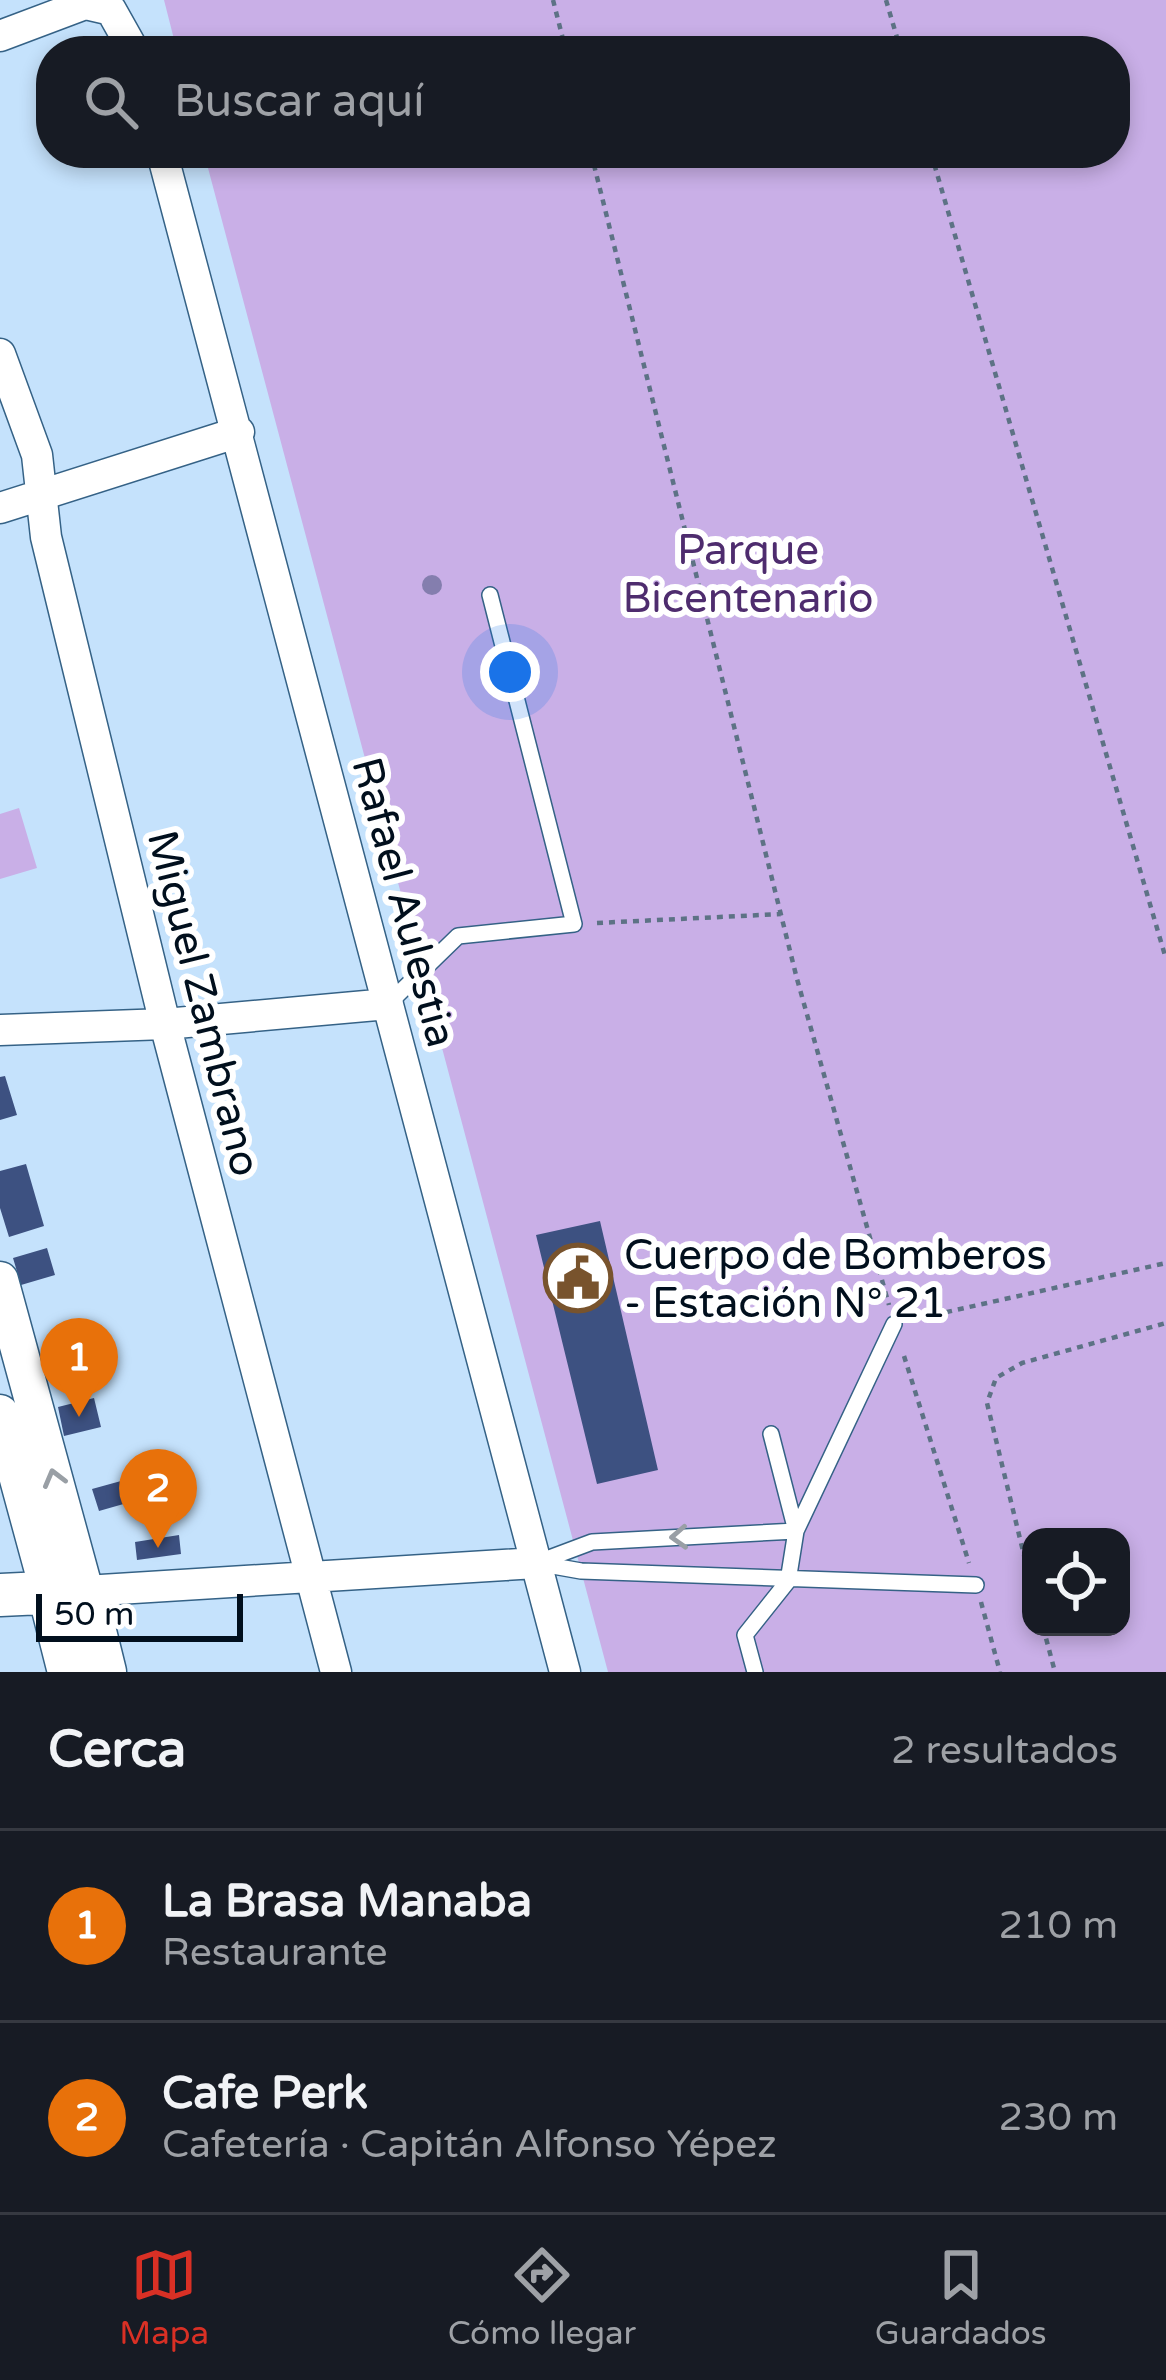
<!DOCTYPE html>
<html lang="es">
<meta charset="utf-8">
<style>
body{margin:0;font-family:"Varela Round",sans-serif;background:#242831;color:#f1f3f6}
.controls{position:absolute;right:36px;bottom:36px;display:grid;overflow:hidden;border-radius:24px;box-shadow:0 6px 18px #0003}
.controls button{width:108px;height:108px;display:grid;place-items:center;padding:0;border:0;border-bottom:3px solid #363941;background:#171b24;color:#f1f3f6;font:60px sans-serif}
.scale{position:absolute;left:36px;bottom:30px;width:207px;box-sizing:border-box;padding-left:12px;border:6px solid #010f1d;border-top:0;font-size:33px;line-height:42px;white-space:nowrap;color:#010f1d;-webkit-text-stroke:9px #fff;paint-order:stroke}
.you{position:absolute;left:510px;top:672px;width:42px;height:42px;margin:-30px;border:9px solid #fff;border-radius:50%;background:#1a73e8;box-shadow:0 0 0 18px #1a73e833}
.badge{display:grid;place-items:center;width:78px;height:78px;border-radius:50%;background:#d93025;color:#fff;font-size:39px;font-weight:700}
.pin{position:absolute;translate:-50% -99px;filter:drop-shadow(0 3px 6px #0008)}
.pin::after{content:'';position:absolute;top:63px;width:42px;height:36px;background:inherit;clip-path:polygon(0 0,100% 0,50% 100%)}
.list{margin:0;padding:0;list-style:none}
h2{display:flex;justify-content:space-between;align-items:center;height:156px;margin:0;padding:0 48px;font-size:51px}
h2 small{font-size:39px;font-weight:400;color:#9ea1a6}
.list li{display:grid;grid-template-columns:78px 1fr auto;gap:36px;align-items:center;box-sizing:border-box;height:192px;padding:0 48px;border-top:3px solid #363941}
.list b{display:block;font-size:45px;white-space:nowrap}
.list p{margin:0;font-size:39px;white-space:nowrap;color:#9ea1a6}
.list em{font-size:39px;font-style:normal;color:#9ea1a6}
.icon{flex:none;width:66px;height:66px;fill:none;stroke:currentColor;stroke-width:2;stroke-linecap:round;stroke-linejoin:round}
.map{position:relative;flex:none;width:1166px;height:1672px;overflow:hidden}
.search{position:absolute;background:#171b24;box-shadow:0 6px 18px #0003;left:36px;right:36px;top:36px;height:132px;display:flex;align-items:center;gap:30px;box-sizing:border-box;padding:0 42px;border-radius:48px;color:#9ea1a6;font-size:45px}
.sheet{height:540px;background:#171b24}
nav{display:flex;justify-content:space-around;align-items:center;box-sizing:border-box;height:168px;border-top:3px solid #363941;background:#171b24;font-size:33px;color:#9ea1a6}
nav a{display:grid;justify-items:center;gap:6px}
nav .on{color:#d93025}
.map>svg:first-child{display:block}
.green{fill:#c9afe7;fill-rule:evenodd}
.building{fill:#3d5181}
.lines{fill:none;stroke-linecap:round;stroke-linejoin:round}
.service-casing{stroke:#356286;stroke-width:18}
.minor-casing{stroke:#356286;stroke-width:33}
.tertiary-casing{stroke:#356286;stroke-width:39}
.secondary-casing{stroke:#356286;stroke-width:45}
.path{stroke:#5d7285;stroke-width:4.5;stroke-dasharray:6 6;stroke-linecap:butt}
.service{stroke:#fff;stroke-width:15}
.minor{stroke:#fff;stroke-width:30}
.tertiary{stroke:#fff;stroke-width:36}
.secondary{stroke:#fff;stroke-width:42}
.tree{fill:#847eae}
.oneway{stroke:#999fa5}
.labels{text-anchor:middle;stroke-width:12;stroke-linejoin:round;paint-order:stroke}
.park-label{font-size:42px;fill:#4e2c6e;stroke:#fff}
.street-label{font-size:42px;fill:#010f1d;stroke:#fff}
.poi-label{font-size:42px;fill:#010f1d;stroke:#fff;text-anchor:start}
</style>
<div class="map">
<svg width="1166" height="1672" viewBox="0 0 1166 1672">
<rect width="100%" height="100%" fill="#c5e2fc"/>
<path class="green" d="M164 0H1166V1672H608L204 153H1115V51H177ZM1031 1537H1121V1627H1031Z
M19 808 37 868 0 879V814Z"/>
<path class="building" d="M5 1076 17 1115 0 1120V1077Z
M26 1164 44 1226 9 1237 0 1208V1171Z
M600 1221 658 1470 597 1484 536 1235Z
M47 1248 55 1275 21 1285 13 1258Z
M94 1398 101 1427 64 1436 58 1407Z
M121 1481 127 1503 99 1511 92 1489Z
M179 1535 181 1554 137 1560 135 1542Z"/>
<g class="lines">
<defs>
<path id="service" d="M388 1004 458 936 574 924 490 595
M536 1563 592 1542 796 1531 894 1324
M536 1563 581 1571 976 1585
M755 1672 745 1635 788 1581 796 1531 771 1434"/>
<path id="minor" d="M0 36 85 4 111 10 134 51
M162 153 565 1672
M0 354 37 455 46 537 165 1024 336 1672
M0 508 239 432
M0 1030 165 1024 388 1004
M85 1591 536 1563"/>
<path id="tertiary" d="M0 1280 85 1591
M0 1413 49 1593"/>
<path id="secondary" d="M49 1593 69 1672
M0 1595 85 1591 105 1672"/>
</defs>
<use href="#service" class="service-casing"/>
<use href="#minor" class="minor-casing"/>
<use href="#tertiary" class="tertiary-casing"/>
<use href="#secondary" class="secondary-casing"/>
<path class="path" d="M553 0 566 51
M886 0 901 51
M591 153 797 979 889 1305
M931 153 1166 959
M597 923 781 914
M911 1320 1166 1263
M904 1356 969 1563
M1031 1584 987 1403 996 1378 1022 1363 1166 1323
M981 1602 1000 1672
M1043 1627 1055 1672"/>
<use href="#service" class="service"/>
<use href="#minor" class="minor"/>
<use href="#tertiary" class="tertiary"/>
<use href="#secondary" class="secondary"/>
</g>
<circle class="tree" cx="432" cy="585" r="10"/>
<defs><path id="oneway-chevron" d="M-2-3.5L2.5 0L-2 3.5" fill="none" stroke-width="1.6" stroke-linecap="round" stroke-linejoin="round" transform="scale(3)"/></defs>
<g class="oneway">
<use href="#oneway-chevron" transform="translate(54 1478) rotate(-105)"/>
<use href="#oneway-chevron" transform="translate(679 1537) rotate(177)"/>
</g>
<defs>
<symbol id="civic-ring" viewBox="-11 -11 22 22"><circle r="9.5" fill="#fff" stroke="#78532d" stroke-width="1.5"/><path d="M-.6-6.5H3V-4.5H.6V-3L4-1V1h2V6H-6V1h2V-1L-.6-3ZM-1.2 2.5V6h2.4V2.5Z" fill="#78532d"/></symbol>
</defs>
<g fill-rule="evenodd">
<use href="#civic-ring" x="540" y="1240" width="76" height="76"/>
</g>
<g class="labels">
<g class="park-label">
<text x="748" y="564">Parque<tspan x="748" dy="48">Bicentenario</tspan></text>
</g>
<g class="street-label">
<text transform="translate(405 902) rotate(75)" y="15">Rafael Aulestia</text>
<text transform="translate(205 1003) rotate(76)" y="15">Miguel Zambrano</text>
</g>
<g class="poi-label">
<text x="624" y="1269">Cuerpo de Bomberos<tspan x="624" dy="48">- Estación N° 21</tspan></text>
</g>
</g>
</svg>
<div class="controls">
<button><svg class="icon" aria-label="locate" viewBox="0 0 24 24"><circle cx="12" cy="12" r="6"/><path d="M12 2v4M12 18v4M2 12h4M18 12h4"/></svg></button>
</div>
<div class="scale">50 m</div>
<div class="you"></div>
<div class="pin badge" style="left:79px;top:1417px;background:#e8710a">1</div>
<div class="pin badge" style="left:158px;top:1548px;background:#e8710a">2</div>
<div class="search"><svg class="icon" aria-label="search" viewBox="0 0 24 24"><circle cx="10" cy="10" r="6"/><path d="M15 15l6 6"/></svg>Buscar aquí</div>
</div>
<section class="sheet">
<h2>Cerca<small>2 resultados</small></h2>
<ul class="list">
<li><span class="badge" style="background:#e8710a">1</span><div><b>La Brasa Manaba</b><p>Restaurante</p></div><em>210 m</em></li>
<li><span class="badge" style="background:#e8710a">2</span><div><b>Cafe Perk</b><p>Cafetería · Capitán Alfonso Yépez</p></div><em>230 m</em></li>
</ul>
</section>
<nav>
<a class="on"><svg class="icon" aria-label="map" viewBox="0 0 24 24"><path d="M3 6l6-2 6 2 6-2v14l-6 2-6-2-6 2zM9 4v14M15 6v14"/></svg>Mapa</a>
<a><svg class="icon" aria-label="directions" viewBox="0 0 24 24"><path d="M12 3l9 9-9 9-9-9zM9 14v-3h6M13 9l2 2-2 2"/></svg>Cómo llegar</a>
<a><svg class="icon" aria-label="saved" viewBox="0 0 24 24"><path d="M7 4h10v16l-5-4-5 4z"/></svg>Guardados</a>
</nav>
